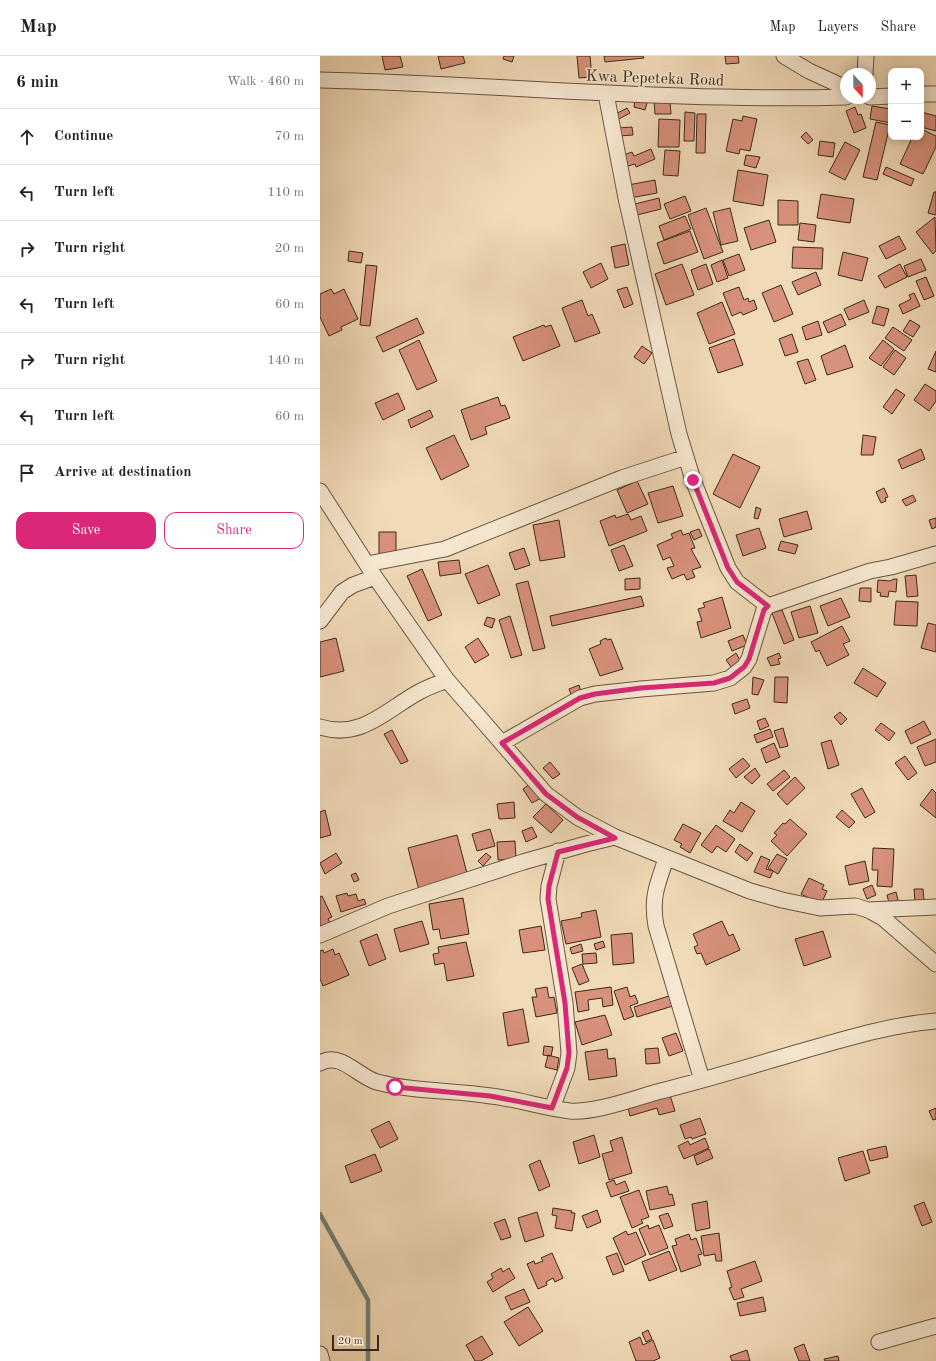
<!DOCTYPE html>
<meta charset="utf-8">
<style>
body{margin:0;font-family:"Old Standard TT",serif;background:#f2f2f2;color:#222}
.controls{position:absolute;right:12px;top:12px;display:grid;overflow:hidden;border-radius:8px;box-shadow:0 2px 10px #0003}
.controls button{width:36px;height:36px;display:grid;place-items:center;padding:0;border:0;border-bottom:1px solid #e0e0e0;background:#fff;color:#222;font:20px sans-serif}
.compass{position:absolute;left:520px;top:12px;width:36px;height:36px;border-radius:50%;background:#fff;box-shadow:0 2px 10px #0003;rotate:158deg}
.scale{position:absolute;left:12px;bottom:10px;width:47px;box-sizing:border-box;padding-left:4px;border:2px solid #3c291d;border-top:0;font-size:11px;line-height:14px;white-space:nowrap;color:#3c291d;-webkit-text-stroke:3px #f6e7d0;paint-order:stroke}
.stop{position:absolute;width:12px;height:12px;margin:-9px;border:3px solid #db2777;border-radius:50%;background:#fff}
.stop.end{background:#db2777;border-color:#fff;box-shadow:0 1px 4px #0008}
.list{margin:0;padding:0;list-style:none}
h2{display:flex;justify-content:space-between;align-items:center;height:52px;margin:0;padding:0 16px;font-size:17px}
h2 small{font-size:13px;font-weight:400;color:#767676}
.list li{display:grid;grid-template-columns:26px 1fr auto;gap:12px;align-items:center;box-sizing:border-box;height:56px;padding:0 16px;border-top:1px solid #e0e0e0}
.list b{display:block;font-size:15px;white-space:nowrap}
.list em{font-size:13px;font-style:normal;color:#767676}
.actions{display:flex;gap:8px;padding:12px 16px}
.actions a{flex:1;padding:9px 0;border:1px solid #db2777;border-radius:12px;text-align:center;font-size:14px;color:#db2777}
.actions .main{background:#db2777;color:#fff}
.icon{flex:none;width:22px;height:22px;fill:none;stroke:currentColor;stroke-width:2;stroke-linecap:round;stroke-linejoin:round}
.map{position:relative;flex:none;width:616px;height:1305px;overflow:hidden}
header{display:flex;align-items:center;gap:24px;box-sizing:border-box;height:56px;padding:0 20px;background:#fff;border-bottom:1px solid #e0e0e0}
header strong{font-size:19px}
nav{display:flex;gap:22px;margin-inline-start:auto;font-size:14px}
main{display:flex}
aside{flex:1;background:#fff}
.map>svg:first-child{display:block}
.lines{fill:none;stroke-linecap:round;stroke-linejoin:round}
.stream{stroke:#767f78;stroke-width:4.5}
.building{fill:#d8917b;stroke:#3c291d}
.street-casing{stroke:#695544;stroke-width:17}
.street{stroke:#f6e7d0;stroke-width:15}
.route{stroke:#db2777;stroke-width:5}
.labels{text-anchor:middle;stroke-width:3;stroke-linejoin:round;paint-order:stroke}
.street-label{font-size:16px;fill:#3c291d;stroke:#f6e7d0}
</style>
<header>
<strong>Map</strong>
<nav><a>Map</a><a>Layers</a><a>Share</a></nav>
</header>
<main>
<aside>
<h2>6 min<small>Walk · 460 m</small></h2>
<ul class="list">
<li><svg class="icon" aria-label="ahead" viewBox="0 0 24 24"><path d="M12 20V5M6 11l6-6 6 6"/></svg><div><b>Continue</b></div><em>70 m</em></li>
<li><svg class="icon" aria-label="left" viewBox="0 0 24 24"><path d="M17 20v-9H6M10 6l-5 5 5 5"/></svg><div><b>Turn left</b></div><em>110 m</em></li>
<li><svg class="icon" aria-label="right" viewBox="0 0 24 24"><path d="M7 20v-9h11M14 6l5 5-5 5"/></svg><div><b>Turn right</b></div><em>20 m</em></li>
<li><svg class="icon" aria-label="left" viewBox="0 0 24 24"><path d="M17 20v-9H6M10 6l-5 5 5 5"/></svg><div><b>Turn left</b></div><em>60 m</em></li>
<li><svg class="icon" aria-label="right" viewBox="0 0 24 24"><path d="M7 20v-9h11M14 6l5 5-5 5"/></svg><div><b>Turn right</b></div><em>140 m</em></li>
<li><svg class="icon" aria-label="left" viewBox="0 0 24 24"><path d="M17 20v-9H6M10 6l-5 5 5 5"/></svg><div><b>Turn left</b></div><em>60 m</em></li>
<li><svg class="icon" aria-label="arrive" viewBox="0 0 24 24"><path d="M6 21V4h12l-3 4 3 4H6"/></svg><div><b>Arrive at destination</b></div></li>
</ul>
<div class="actions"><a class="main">Save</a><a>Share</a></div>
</aside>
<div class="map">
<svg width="616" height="1305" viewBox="0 0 616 1305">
<rect width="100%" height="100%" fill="#f1dab7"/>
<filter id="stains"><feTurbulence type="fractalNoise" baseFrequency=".005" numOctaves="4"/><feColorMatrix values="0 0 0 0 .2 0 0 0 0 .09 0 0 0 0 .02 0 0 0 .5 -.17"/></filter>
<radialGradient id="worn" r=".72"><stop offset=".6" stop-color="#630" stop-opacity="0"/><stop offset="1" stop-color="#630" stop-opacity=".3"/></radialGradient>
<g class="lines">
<path class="stream" d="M0 1158 48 1244V1305"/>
</g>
<path class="building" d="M62 0H80L83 11 65 14Z
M118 0H143L145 7 121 13Z
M184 0H194L192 6 183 3Z
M257 0H270L272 21 259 22Z
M284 0H323L324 2 285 6Z
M405 0H418L419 7 406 8Z
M315 44 327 47 325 54 314 51Z
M334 45H350L351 58H335Z
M552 50 571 53V67L550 63Z
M535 51 538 59 541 58 546 72 534 77 526 55Z
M307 52 310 57 299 63 296 58Z
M365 56 375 57 374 85H364Z
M601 56 616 60V75L601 71Z
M377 58H386L385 97H376Z
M423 60 437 63 430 95 420 93 419 98 406 95 413 63 422 65Z
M339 63 360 64 359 91H338Z
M556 66 570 69 557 124 543 121Z
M312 71 313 79 299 80 298 72Z
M601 73 616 80V91L603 118 580 108 592 82 601 81Z
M486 76 493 84 488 88 481 81Z
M500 85 515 87 513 101 498 99Z
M525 86 540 94 525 124 509 116Z
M331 93 335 103 316 111 315 108 308 110 304 99 312 96 314 100Z
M345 94 360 95 358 120 343 119Z
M426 99 440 101 436 112 424 109Z
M566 111 594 123 591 130 563 118Z
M418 114 448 119 443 150 413 145Z
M335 124 337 137 310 142 308 129Z
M614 136H616V159L608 157Z
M501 138 534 143 530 167 497 162Z
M365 140 371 155 350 163 344 148Z
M339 142 341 153 317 159 315 148Z
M458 144 478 145V169H458Z
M386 152 403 196 384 203 368 159Z
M410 152 418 185 401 189 393 156Z
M365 160 371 173 344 184 339 170Z
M615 161 616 195 613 198 596 176Z
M449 164 456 186 431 194 424 172Z
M480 167 496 169 494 186 478 184Z
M370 175 378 196 344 208 337 187Z
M579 180 586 193 566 203 559 190Z
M305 188 309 209 295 212 291 191Z
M473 191 503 192 502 213 472 212Z
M29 195 43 197 41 207 28 205Z
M523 196 548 202 542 225 518 219Z
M419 198 425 214 409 220 403 204Z
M601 203 606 214 588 221 584 210Z
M402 204 408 222 397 226 391 209Z
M281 207 288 223 271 232 263 216Z
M362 208 374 239 346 249 335 218Z
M386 208 393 228 378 234 371 214Z
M580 208 587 221 565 232 558 220Z
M46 209 57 210 50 270 40 269Z
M496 216 501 229 478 239 472 226Z
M606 221 614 240 604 244 596 225Z
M461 229 473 258 454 266 442 237Z
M307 231 313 248 304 252 297 234Z
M419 231 424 244 428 242 429 246 434 244 437 253 423 259 421 256 412 260 403 237Z
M11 233 14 238 24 233 38 263 21 271 22 274 9 280 0 261V238Z
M594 237 600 250 583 258 579 249 591 243 589 239Z
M262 244 268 260 272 258 280 277 255 286 242 252Z
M544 244 549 256 529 264 524 253Z
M402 246 415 278 389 288 377 257Z
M557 250 569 253 564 270 552 267Z
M521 258 526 269 508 277 503 266Z
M97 262 104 277 63 296 56 281Z
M590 264 600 270 593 281 583 275Z
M498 265 502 279 486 284 482 271Z
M224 269 225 271 231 269 240 290 203 305 193 281Z
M573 271 592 284 584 295 565 282Z
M472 278 478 296 465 300 459 283Z
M414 283 423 309 398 317 389 292Z
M99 284 117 325 97 334 79 294Z
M563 284 574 293 561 310 549 302Z
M525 289 533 311 507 319 501 300Z
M322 290 332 297 324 308 314 301Z
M575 294 586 302 574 319 563 311Z
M616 295V316L608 313Z
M488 303 496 324 485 328 477 306Z
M605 328 616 335V345L609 355 594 344Z
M576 333 585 339 572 358 563 351Z
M78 337 85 353 63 364 55 347Z
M178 341 181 350 185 349 190 362 165 371 167 378 151 384 141 354Z
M110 354 113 361 91 372 88 364Z
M134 379 149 410 121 424 106 392Z
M543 379 556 381 553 399H541Z
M601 393 605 403 582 413 578 404Z
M413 398 440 411 420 452 393 438Z
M317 425 328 448 307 457 297 434Z
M353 430 363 460 338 467 328 437Z
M564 432 568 441 565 442 566 445 561 447 556 436Z
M593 439 596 445 586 450 582 444Z
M436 451 441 453 438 463 434 462Z
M487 455 492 473 464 481 459 463Z
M308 458 311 464 321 460 327 475 289 490 280 465 295 459 296 462Z
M616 462V471L612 473 609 464Z
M239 464 245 501 220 505 213 469Z
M439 472 446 492 423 500 416 479Z
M379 473 382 480 374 484 370 476Z
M361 474 363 479 369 477 375 492 371 493 381 511 372 514 375 521 367 524 364 518 352 523 347 512 354 510 350 501 343 504 337 489 353 482 351 478Z
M59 476H76V498H59Z
M461 485 478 489 475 498 458 494Z
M304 489 313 510 299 515 291 494Z
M204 492 210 509 195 514 189 497Z
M139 504 141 517 120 520 118 506Z
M168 509 180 539 158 548 145 518Z
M102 513 122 559 108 565 87 520Z
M596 519 598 540 587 541 585 520Z
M320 522V533L305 534V523Z
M574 523H577L576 536 569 535 568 541 560 540 561 537 557 536 558 524 570 525Z
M208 525 225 592 213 595 196 528Z
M540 532H551V546L539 545Z
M321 540 324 550 232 570 230 560Z
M402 541 411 572 381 582 377 566 382 565 378 553 385 551 383 547Z
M521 542 530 561 508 570 500 550Z
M576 545 598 546 597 570 574 569Z
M490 550 498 577 479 582 471 556Z
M462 554 474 584 464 588 452 557Z
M190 560 202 599 191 602 179 564Z
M167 561 175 563 172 572 164 569Z
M608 567 616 569V596L601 592Z
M522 570 530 585 523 588 529 599 507 610 499 594 496 596 491 586Z
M423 579 427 589 412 595 408 585Z
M16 582 24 615 0 621V586Z
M158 582 169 599 155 607 145 591Z
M286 582 287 584 291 583 303 613 280 620 269 593 281 588 280 585Z
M416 597 421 606 412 612 406 604Z
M459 597 461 602 458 603 460 608 451 610 447 602Z
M543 612 566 627 557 641 534 627Z
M433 621 444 624 438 639 432 638Z
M455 621H468L467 647 454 646Z
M259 629 262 640 253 644 249 633Z
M427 643 430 652 415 658 412 648Z
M520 656 527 663 521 669 514 661Z
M445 662 449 670 440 674 437 665Z
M604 665 611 678 591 688 585 675Z
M561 667 575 677 569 685 555 674Z
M463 672 468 690 460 692 454 675Z
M450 673 453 681 437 687 434 679Z
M72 674 88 705 81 708 64 678Z
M616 683V706L605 710 597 691Z
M511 684 519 709 508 713 501 687Z
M454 687 460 701 446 707 441 693Z
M585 700 597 717 588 724 575 707Z
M423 702 430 710 416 722 409 713Z
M230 706 240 718 233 723 223 712Z
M435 712 440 720 432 728 424 721Z
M464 714 470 721 453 735 447 728Z
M475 721 485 732 467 749 457 738Z
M211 727 221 742 212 747 203 733Z
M542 732 555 756 545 762 531 738Z
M612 733 616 737V762L600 749Z
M194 746 195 762 179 763 177 748Z
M421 746 435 755 422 776 403 765 410 754 414 757Z
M226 748 243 764 231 777 213 761Z
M5 754 11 779 0 782V756Z
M522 754 535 766 529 772 516 761Z
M470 763 487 778 467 800 451 785 457 779 454 777 463 767 465 768Z
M363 768 381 777 370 797 360 791 362 788 354 784Z
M396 769 415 783 406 796 397 790 392 797 381 789Z
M212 771 217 781 206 786 202 775Z
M170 773 175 790 157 795 152 778Z
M137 779 148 821 99 834 88 792Z
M195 785 196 803 178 804 177 786Z
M420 788 433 797 427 805 415 796Z
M553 792 574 793 572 831 557 830 558 814H552Z
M16 797 22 807 5 818 0 807Z
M166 797 171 801 163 810 158 805Z
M457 798 467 803 458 818 448 812Z
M441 800 450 804 446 813 453 815 450 822 434 816Z
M545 805 549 825 529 829 525 810Z
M36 817 39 824 34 826 31 819Z
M489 822 504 829 502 833 507 835 501 848 481 838Z
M552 829 556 839 547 843 543 833Z
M594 833H603L604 844 595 845Z
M576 836 579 848 570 851 567 839Z
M27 837 28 840 36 838 38 845 44 843 46 848 21 856 16 840Z
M2 840 12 861 8 863 11 869 0 875V841Z
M143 842 149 878 121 883 119 873 113 874 109 848Z
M276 854 281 881 246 888 241 865 262 861 261 857Z
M102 865 109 888 80 896 74 873Z
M402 865 409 880 413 878 420 894 386 909 381 897 377 898 374 891 378 889 373 878Z
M221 870 225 894 203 897 199 874Z
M503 875 511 901 484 910 475 883Z
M312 877 314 907 293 909 291 879Z
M57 878 66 903 49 910 40 885Z
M283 885 285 891 276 894 274 888Z
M146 886 154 920 127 925 124 907 115 909 113 898 119 897 118 891Z
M261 888 263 895 252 898 250 892Z
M13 893 15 899 19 897 29 919 3 930 0 923V895L3 894 4 897Z
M276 897 277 907 263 908 262 898Z
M262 908 269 925 259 929 252 912Z
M227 931 229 942 234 941 237 957 216 961 212 941H217L215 933Z
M291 931 293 949 283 951 282 942 268 944 269 954 258 956 255 936Z
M307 931 310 941 315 939 318 947 310 950 314 960 304 964 294 935Z
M352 939 356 949 317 961 314 951Z
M203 953 209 986 188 990 183 957Z
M285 959 292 979 262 989 255 966Z
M356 977 363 995 349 1000 342 982Z
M224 990 233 991 231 1000 223 999Z
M338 992 340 1007 326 1008 325 993Z
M287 993 288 1003 295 1002 297 1020 269 1024 265 996Z
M228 999 239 1002 237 1014 225 1011Z
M349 1036 355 1055 339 1059 337 1052 310 1060 307 1048Z
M616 1052V1063L613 1064 609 1055Z
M380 1062 386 1078 372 1083 371 1081 365 1083 360 1069Z
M69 1065 78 1083 60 1092 51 1074Z
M274 1079 280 1101 259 1108 253 1086Z
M302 1081 312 1117 289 1124 282 1098 293 1095 290 1085Z
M385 1082 389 1092 364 1103 358 1090 368 1085 370 1089Z
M566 1090 568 1101 550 1105 547 1094Z
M389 1093 393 1102 377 1109 374 1100Z
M543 1095 550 1117 525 1125 518 1102Z
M55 1098 62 1115 31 1127 25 1110Z
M220 1104 230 1130 219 1135 209 1109Z
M294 1124 296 1129 305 1125 309 1135 291 1141 286 1127Z
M347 1130 349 1139 352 1138 355 1149 330 1154 326 1135Z
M319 1134 329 1161 321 1164 323 1167 312 1172 300 1141Z
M387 1145 390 1172 376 1175 372 1148Z
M604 1146 612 1166 602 1170 594 1150Z
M233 1152 252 1155 251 1157H255L252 1175 235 1172 237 1160 232 1159Z
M277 1154 281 1166 267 1172 262 1160Z
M217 1156 224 1180 205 1186 198 1162Z
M348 1157 353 1170 344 1173 339 1160Z
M185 1163 191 1181 181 1184 174 1167Z
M328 1169 329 1173 339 1169 348 1192 330 1199 319 1173Z
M306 1175 308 1179 316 1176 326 1199 305 1209 293 1182Z
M399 1177 402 1205H396L395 1198 384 1200 381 1180Z
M369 1178 371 1184 376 1182 382 1198 378 1199 381 1209 361 1216 352 1190 357 1189 355 1183Z
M349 1195 357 1214 329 1225 322 1206Z
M232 1197 243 1222 235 1226 233 1222 226 1226 227 1229 218 1233 207 1208 214 1205 215 1208 223 1205 221 1202Z
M297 1197 304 1215 293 1219 286 1201Z
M435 1205 442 1225 421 1233 424 1241 414 1244 409 1232 412 1231 407 1215Z
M181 1212 183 1216 189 1212 195 1222 173 1236 167 1226 173 1222 171 1218Z
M204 1233 210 1246 191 1254 185 1241Z
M443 1241 446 1255 420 1260 417 1247Z
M208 1251 223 1275 199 1290 184 1266Z
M328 1274 332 1283 326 1286 322 1277Z
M162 1280 173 1298 161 1305H155L146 1289Z
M320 1281 323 1289 333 1284 340 1302 333 1305H316L309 1286Z
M484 1288 490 1305H479L474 1292Z
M427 1294 430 1305H412L410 1300Z
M518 1300 519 1305H505L504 1303Z"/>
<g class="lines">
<defs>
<path id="street" d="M464 0 489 15 526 32
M545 18 546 0
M0 24C175 28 350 46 526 41
M286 38 306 142 359 378 373 424 408 512 417 526 448 550
M601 38H616
M550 41 571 40
M0 435 55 521 127 624 226 738 257 761 295 781 430 835 462 844 500 852 535 850 548 854 563 862 616 908
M47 508 125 493 302 422 366 401
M0 565 22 536 33 529 55 521
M0 671C41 684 66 654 99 636 108 631 117 628 127 624
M182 687 260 642 275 638 321 633 394 627 410 622 424 611 429 603 444 554 448 550 550 515 571 511 616 498
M346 803C337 829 331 842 336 870L382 1024
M548 854 616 851
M0 879 68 850 203 806 266 788 295 781
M0 1007C21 995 38 1021 57 1026 94 1036 133 1034 171 1040 198 1043 223 1052 250 1055 274 1057 313 1043 337 1036 385 1024 432 1010 479 996 524 983 569 969 616 965
M232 1052 247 1012 249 997 245 947 228 843 229 830 238 795
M559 1286 616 1270
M0 1298 2 1305"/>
</defs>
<use href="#street" class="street-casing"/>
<use href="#street" class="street"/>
</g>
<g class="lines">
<path class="route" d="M75 1031 170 1040 232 1052 247 1012 249 997 245 947 228 843 229 830 238 796 295 782 257 761 226 738 182 687 260 642 275 638 321 632 394 627 410 622 424 611 429 603 444 554 448 550 417 526 408 512 373 424"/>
</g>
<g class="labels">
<g class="street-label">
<text transform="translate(335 21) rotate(2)" y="6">Kwa Pepeteka Road</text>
</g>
</g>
<rect width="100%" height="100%" filter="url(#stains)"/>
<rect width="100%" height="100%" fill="url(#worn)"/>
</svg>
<div class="controls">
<button>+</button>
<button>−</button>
</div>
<svg class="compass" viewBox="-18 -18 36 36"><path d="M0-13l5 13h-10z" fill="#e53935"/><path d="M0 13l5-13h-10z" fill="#767676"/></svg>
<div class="scale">20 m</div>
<div class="stop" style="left:75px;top:1031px"></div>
<div class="stop end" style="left:373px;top:424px"></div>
</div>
</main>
